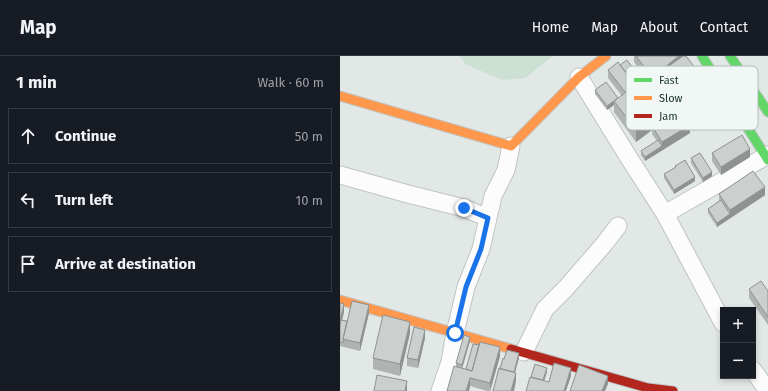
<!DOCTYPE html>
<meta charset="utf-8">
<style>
body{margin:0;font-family:"Fira Sans",sans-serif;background:#242831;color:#f1f3f6}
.controls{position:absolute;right:12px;bottom:12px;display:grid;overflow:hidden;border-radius:0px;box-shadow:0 2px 6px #0003}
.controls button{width:36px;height:36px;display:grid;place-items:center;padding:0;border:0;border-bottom:1px solid #363941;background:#171b24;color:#f1f3f6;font:20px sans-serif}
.stop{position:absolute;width:12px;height:12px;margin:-9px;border:3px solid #1a73e8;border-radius:50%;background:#fff}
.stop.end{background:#1a73e8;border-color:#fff;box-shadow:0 1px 4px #0008}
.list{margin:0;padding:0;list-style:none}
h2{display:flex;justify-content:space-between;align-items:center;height:52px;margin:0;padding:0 16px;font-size:17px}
h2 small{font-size:13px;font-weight:400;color:#9ea1a6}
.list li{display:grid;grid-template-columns:26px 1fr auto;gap:12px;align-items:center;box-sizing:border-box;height:56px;margin:0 8px 8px;padding:0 8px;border:1px solid #363941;border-radius:0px}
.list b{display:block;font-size:15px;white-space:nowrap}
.list em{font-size:13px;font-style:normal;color:#9ea1a6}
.icon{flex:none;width:22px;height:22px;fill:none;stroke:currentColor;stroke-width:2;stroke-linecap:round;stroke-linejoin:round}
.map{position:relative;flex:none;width:428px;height:335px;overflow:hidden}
header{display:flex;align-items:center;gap:24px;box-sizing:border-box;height:56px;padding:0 20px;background:#171b24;border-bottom:1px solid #363941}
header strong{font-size:19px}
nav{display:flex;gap:22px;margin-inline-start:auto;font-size:14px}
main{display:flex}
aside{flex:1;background:#171b24}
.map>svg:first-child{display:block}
.green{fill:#cce0d3}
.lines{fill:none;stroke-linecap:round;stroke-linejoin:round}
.street-casing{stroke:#bfc4c2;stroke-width:19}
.fast-casing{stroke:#bfc5c3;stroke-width:11}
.slow-casing{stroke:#bfc5c3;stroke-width:11}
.jam-casing{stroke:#bfc5c3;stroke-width:11}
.street{stroke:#fbfcfb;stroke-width:17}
.fast{stroke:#63d668;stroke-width:9}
.slow{stroke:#ff974d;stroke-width:9}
.jam{stroke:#b3261e;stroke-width:9}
.wall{fill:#afb3b1}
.shaded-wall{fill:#8e9290}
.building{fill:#cbd0ce;stroke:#8e9290}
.route{stroke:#1a73e8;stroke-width:5}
.key{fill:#f0f7f4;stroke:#b2beba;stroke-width:1}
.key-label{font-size:11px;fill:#223934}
</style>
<header>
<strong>Map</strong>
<nav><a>Home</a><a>Map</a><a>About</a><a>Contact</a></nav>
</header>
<main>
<aside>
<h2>1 min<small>Walk · 60 m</small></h2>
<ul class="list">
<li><svg class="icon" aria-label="ahead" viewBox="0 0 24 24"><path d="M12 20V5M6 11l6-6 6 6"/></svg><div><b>Continue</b></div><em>50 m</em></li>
<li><svg class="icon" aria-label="left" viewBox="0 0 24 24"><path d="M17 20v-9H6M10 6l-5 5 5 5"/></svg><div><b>Turn left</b></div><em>10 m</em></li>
<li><svg class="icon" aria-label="arrive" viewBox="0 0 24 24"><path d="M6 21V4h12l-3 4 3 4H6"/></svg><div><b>Arrive at destination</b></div></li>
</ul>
</aside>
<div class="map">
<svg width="428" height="335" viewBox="0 0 428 335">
<rect width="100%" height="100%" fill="#e2e8e5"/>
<path class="green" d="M119 0H213L185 22 162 24 125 8 121 1Z"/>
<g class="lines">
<defs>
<path id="street" d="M239 21 289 102 325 158 383 267
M0 119 68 138 124 152 148 162
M325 158 428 99
M184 296 205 253 226 232 265 187 278 170
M413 314 428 335
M100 335 110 306 115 277 126 231 141 193 153 140 166 114 171 90"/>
<path id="fast" d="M362 0 428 104
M390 0 428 56"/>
<path id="slow" d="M0 40 171 90 239 21 266 0
M0 244 171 293"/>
<path id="jam" d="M171 293 308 332 333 335"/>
</defs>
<use href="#street" class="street-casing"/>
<use href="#fast" class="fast-casing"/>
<use href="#slow" class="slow-casing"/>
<use href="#jam" class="jam-casing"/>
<use href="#street" class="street"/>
<use href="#fast" class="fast"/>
<use href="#slow" class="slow"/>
<use href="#jam" class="jam"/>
</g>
<path class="wall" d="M294 0H346L362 33 329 57 312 34V28V29L294 6Z
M280 9 302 29 322 64 379 57 350 74V77L305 105 301 99V95L317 85 312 78V74L296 86 274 56V49L267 54 255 38V34L278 42 282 40 268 22V14Z
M372 97 410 101 381 119 372 105Z
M351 102 372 120 363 126 351 107Z
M335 110 355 125 334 138 324 122V118L335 112Z
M379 138 425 139 377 171 368 157V153L379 145Z
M409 233 428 235V269L409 242Z
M0 247 4 256 2 264 7 265 29 257 20 295 0 290Z
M70 277 60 320 33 313V302Z
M85 282 78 312 67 310V302Z
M130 285 122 312 126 313 160 300 150 335H147L130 330 129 335H107L116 310V307Z"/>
<path class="shaded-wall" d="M339 0H343L312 22V29V21Z
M362 21V33L329 57V45Z
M302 25V29L285 44V36L295 29Z
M274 45V49L267 54V50Z
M379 48V57L350 74V77L305 105V101L322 90V86L349 67Z
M322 55V66L312 70V74L296 86V74Z
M410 93V101L381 119V111Z
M372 116V120L363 126V122Z
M355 121V125L334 138V134Z
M425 131V139L377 171V167L390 158V154Z
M4 248V256L0 273V265Z
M29 249V257L20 295V287Z
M70 266V277L60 320V308Z
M85 274V282L78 312V304Z
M130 281V285L122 313V309Z
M160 291V300L150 335V327Z
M179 297V302L173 324V320Z
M207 312V316L202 332V328Z
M231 312V320L226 335H224Z
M176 317V325L174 335H171Z
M268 320V328L265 335H262Z
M130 322V330L129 335H126Z
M67 325V335H65Z"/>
<path class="building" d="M296 0H339L312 21Z
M343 0H346L362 21 329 45 312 22Z
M287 4 302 25 295 30V29L280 9Z
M278 6 295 29 285 36 268 14Z
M266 26 278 42 267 50 255 34Z
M300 26 322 55 296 74 274 45Z
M371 34 379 48 349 67 350 69 322 86 312 70Z
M402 79 410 93 381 111 372 97Z
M318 84 322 90 305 101 301 95Z
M360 97 372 116 363 122 351 102Z
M345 104 355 121 334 134 324 118 336 111 335 110Z
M413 115 425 131 390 154 379 138Z
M381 144 390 158 377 167 368 153Z
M421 225 428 235V261L409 233Z
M12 245 29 249 20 287 3 283Z
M0 247 4 248 0 265Z
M43 259 70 266 60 308 33 302Z
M1 264 7 265 3 283V287L0 286V269Z
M74 271 85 274 78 304 67 302Z
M124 279 130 281 122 309 116 307Z
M140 286 160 291 150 327 130 322 126 335H107L114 310 132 315Z
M133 288 139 289 132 315 126 313Z
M167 294 179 297 174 316 160 313 163 302 164 303Z
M214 307 231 312 224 335H186L190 321 209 326Z
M195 308 207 312 203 324 191 321Z
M239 309 268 320 262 335H230Z
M159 312 176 317 171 335H153Z
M37 319 67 325 65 335H34Z"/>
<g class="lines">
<path class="route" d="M115 277 126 231 141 193 148 162 124 152"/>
</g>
<rect x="286" y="10" width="132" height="64" rx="6" class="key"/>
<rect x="294" y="22" width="18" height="4" fill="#63d668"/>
<rect x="294" y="40" width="18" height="4" fill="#ff974d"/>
<rect x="294" y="58" width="18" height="4" fill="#b3261e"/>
<g class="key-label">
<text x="319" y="28">Fast</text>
<text x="319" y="46">Slow</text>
<text x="319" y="64">Jam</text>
</g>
</svg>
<div class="controls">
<button>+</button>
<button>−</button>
</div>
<div class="stop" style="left:115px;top:277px"></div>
<div class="stop end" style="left:124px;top:152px"></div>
</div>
</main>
